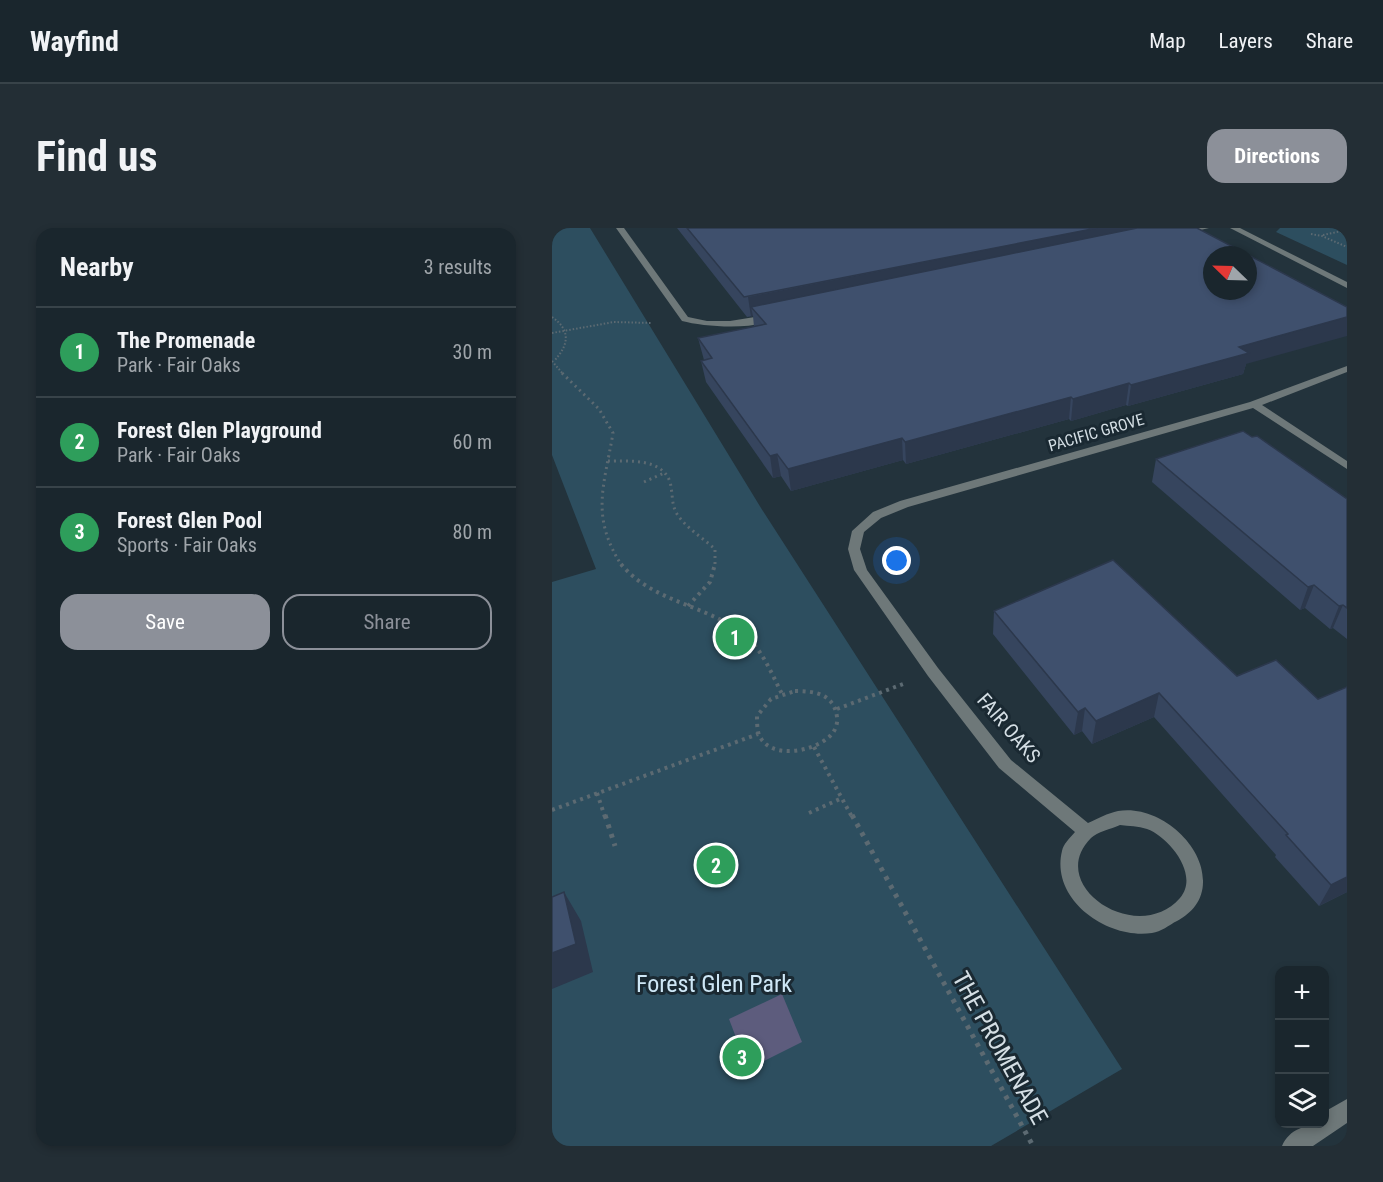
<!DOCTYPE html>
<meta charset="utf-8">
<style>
body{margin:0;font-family:"Roboto Condensed",sans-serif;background:#232e35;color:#f1f3f6}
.controls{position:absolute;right:18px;bottom:18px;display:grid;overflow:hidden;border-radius:12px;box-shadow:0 3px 9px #0003}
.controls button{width:54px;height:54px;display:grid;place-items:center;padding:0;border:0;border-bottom:2px solid #384349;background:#1a262d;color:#f1f3f6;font:30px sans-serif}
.compass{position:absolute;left:651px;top:18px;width:54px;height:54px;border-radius:50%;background:#1a262d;box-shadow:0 3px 9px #0003;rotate:293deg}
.you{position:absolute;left:345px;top:333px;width:21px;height:21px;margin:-15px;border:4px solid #fff;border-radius:50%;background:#1a73e8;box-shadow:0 0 0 9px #1a73e833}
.badge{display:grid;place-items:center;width:39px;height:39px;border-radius:50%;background:#8c9099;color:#fff;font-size:20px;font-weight:700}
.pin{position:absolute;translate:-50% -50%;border:3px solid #fff;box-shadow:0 2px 6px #0006}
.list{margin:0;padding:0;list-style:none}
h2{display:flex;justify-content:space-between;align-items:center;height:78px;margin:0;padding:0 24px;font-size:26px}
h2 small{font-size:20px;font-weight:400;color:#9fa5aa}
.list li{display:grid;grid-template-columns:39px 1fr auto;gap:18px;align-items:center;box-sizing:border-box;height:90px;padding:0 24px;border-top:2px solid #384349}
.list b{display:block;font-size:22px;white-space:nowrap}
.list p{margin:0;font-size:20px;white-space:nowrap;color:#9fa5aa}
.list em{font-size:20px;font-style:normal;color:#9fa5aa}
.actions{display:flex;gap:12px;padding:18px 24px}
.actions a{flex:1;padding:14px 0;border:2px solid #8c9099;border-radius:18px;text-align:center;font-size:21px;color:#8c9099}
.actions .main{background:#8c9099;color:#fff}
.icon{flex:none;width:33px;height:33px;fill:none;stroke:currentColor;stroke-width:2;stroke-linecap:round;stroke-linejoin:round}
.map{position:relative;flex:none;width:795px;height:918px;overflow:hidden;border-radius:18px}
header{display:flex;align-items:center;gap:36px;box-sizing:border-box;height:84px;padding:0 30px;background:#1a262d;border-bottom:2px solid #384349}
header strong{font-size:28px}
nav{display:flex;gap:33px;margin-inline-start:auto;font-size:21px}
.intro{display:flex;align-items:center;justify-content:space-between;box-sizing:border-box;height:144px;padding:0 36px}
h1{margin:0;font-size:42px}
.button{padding:15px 27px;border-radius:18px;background:#8c9099;color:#fff;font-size:21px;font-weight:700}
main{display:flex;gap:36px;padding:0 36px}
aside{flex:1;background:#1a262d;border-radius:18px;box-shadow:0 3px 9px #0003}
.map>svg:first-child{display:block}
.green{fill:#2d4e5f}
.water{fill:#5d5c7d}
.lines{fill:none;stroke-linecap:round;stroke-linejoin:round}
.path-far3{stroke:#5c6a72;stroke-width:2;stroke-dasharray:1.5 2;stroke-linecap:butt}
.path-far2{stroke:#5c6a72;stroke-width:3;stroke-dasharray:2 4;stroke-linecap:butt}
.path-far1{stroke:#5c6a72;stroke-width:4;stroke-dasharray:3 4.5;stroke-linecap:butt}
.path{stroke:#5c6a72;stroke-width:5;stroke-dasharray:4 6;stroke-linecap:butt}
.minor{fill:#6e7879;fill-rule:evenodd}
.wall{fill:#36455e}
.shaded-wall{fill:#2c384c}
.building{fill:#3f506d;stroke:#2c384c;stroke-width:1.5;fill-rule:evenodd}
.labels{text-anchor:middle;stroke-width:6;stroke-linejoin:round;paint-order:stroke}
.far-street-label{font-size:16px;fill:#d4dee4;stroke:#1a2932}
.street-label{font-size:20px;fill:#d4dee4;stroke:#1a2932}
.near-park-label{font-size:24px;fill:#cee7f6;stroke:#1a2932}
.near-street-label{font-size:24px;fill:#d4dee4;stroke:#1a2932}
</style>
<header>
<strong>Wayfind</strong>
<nav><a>Map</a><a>Layers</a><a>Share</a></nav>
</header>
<div class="intro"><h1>Find us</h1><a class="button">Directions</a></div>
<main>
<aside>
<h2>Nearby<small>3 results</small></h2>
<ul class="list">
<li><span class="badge" style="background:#2e9e5b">1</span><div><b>The Promenade</b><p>Park · Fair Oaks</p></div><em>30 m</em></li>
<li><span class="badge" style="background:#2e9e5b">2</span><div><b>Forest Glen Playground</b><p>Park · Fair Oaks</p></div><em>60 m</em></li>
<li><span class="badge" style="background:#2e9e5b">3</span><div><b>Forest Glen Pool</b><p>Sports · Fair Oaks</p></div><em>80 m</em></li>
</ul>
<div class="actions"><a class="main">Save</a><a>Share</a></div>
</aside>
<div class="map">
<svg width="795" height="918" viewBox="0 0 795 918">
<rect width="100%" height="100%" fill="#23333c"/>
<path class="green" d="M0 0H38L209 280 570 841 439 918H0V354L44 341 0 227Z
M728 0H795V37L724 4Z"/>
<path class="water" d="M230 766 250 814 196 841 177 791Z"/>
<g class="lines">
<path class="path-far3" d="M759 6 770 8 795 19
M771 7 795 2
M0 89C19 102 17 117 2 133
M0 105 62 94 100 95
M0 133 11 146"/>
<path class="path-far2" d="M10 145 47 181 61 205C52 259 38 288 70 338
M56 233C76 233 110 230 118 254 121 265 119 276 125 286 134 300 151 310 163 321V338
M92 254 112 245"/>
<path class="path-far1" d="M69 336C102 377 164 377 200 414 213 429 221 448 230 466
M136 378 158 354 163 336
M243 463C263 463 282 466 285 489 286 496 283 504 277 509 260 524 218 532 207 507 205 502 205 493 205 488L219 471Z
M285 481 351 456
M262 519 300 589
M45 565 53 589
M0 582 206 506
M257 585 290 570"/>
<path class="path" d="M53 587 63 618
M300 587 481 918"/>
<path class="minor" d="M64 0H72L136 89 155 93H178L222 86 226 89C206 103 153 99 130 93Z
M641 0H657L627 7 623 5Z
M678 0H688L795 54V60Z
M795 138V144L710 177 795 233V241L701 180 356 279 329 290 312 304 308 321 315 342 386 440 459 532 536 595C545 591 556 585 566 583 605 576 652 615 651 654 651 672 640 685 625 693 617 697 609 704 600 705 556 712 498 672 510 623 511 616 518 610 523 604L447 540 376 448 302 342 296 321 300 303 321 284 348 273 698 174ZM568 597C577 598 586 598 595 601 617 609 648 647 628 670 585 719 492 657 539 610 545 604 559 601 568 597Z
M795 871V895L761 918H730C737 901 755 896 772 896V884Z"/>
</g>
<path class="wall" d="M125 0H645L694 136 691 146 576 178 574 177 519 193 517 191 354 236 351 232 239 263 229 248 221 250 154 154 149 133 152 132 146 110 202 99 201 88 195 89Z
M604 231 795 271V411L781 400 778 401 753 380 748 382 600 254Z
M561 332 795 664 767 678 723 629 724 627 602 489 540 516 530 503 522 507 441 406 442 383Z"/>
<path class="shaded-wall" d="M545 0H615L199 79 201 88 199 89 196 69Z
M795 89V108L694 136 691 146 576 178 579 157 687 119Z
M577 155 574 177 519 193 521 171Z
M519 169 517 191 354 236 353 214Z
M350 210 351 232 239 263 236 241Z
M225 226 229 248 221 250 218 228Z
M762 357 753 380 748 382 756 359Z
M791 377 781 400 778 401 787 378Z
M607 465 602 489 540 516 544 493Z
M533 480 530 503 522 507 526 484Z
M795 649V664L767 678 779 657Z
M12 664 29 693 41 744 0 761V725Z"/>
<path class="building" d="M135 0H545L192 69Z
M585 0H645L795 79V89L687 119 697 125 579 157 577 155 521 171 519 169 353 214 350 210 236 241 225 226 218 228 149 133 160 130 146 110 214 96 199 79ZM660 27H696V63H660Z
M691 203 700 209 705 208 795 271V380L791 377 787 378 762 357 756 359 604 231Z
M561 332 685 448 724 432 766 471 795 459V649L779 657 734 607 736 606 607 465 544 493 533 480 526 484 442 383Z
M12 664 24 716 0 725V669Z"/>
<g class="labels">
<g class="far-street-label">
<text transform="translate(544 204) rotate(-16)" y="6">PACIFIC GROVE</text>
</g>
<g class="street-label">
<text transform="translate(457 500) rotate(49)" y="7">FAIR OAKS</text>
</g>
<g class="near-park-label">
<text x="162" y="764">Forest Glen Park</text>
</g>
<g class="near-street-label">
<text transform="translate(448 820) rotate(61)" y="8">THE PROMENADE</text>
</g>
</g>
</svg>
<div class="controls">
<button>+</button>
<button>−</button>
<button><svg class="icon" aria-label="layers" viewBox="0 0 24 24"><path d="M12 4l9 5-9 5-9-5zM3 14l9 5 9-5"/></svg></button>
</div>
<svg class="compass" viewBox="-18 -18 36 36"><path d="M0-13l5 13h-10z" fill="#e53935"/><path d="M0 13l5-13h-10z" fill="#9fa5aa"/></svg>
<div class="you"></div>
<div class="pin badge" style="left:183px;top:409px;background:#2e9e5b">1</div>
<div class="pin badge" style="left:164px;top:637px;background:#2e9e5b">2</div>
<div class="pin badge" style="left:190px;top:829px;background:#2e9e5b">3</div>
</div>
</main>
